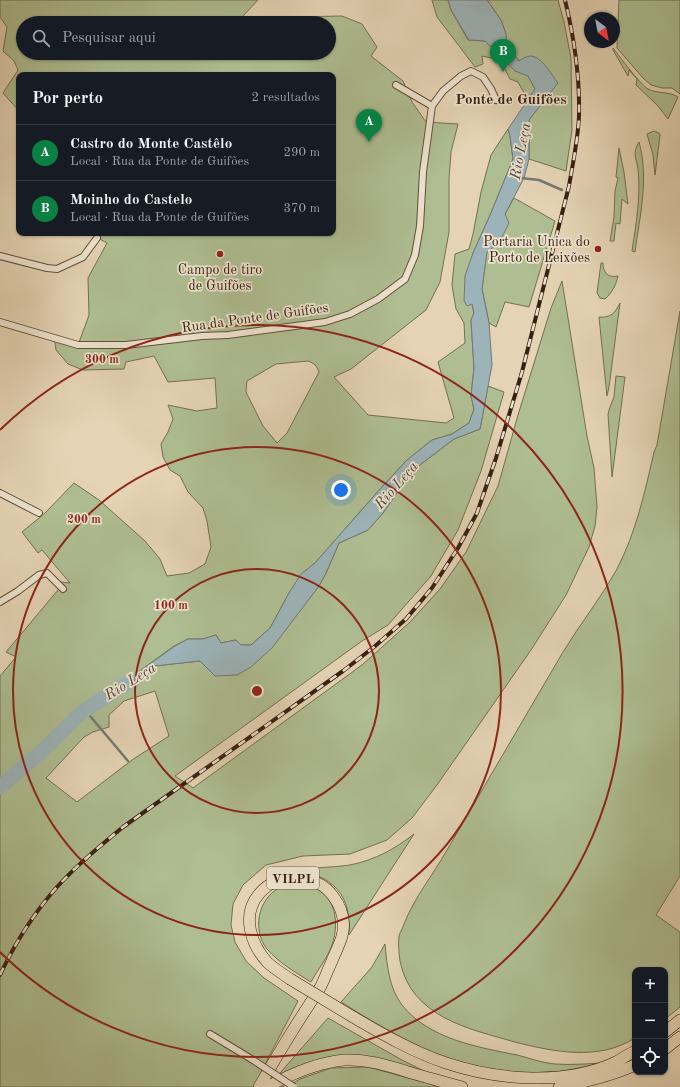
<!DOCTYPE html>
<html lang="pt">
<meta charset="utf-8">
<style>
body{margin:0;font-family:"Old Standard TT",serif;background:#20242c;color:#f1f3f6}
.controls{position:absolute;right:12px;bottom:12px;display:grid;overflow:hidden;border-radius:8px;box-shadow:0 1px 3px #0004}
.controls button{width:36px;height:36px;display:grid;place-items:center;padding:0;border:0;border-bottom:1px solid #363941;background:#171b24;color:#f1f3f6;font:20px sans-serif}
.compass{position:absolute;left:584px;top:12px;width:36px;height:36px;border-radius:50%;background:#171b24;box-shadow:0 1px 3px #0004;rotate:148deg}
.you{position:absolute;left:341px;top:490px;width:14px;height:14px;margin:-10px;border:3px solid #fff;border-radius:50%;background:#1a73e8;box-shadow:0 0 0 6px #1a73e833}
.badge{display:grid;place-items:center;width:26px;height:26px;border-radius:50%;background:#0b8043;color:#fff;font-size:13px;font-weight:700}
.pin{position:absolute;translate:-50% -33px;filter:drop-shadow(0 1px 2px #0008)}
.pin::after{content:'';position:absolute;top:21px;width:14px;height:12px;background:inherit;clip-path:polygon(0 0,100% 0,50% 100%)}
.list{margin:0;padding:0;list-style:none}
h2{display:flex;justify-content:space-between;align-items:center;height:52px;margin:0;padding:0 16px;font-size:17px}
h2 small{font-size:13px;font-weight:400;color:#9ea1a6}
.list li{display:grid;grid-template-columns:26px 1fr auto;gap:12px;align-items:center;box-sizing:border-box;height:56px;padding:0 16px;border-top:1px solid #363941}
.list b{display:block;font-size:15px;white-space:nowrap}
.list p{margin:0;font-size:13px;white-space:nowrap;color:#9ea1a6}
.list em{font-size:13px;font-style:normal;color:#9ea1a6}
.icon{flex:none;width:22px;height:22px;fill:none;stroke:currentColor;stroke-width:2;stroke-linecap:round;stroke-linejoin:round}
.map{position:relative;flex:none;width:680px;height:1087px;overflow:hidden}
.search{position:absolute;background:#171b24;box-shadow:0 1px 3px #0004;left:16px;top:16px;width:320px;height:44px;display:flex;align-items:center;gap:10px;box-sizing:border-box;padding:0 14px;border-radius:22px;color:#9ea1a6;font-size:15px}
.panel{position:absolute;background:#171b24;box-shadow:0 1px 3px #0004;left:16px;top:72px;width:320px;height:164px;border-radius:8px}
.map>svg:first-child{display:block}
.green{fill:#aebe92;stroke:#737051;fill-rule:evenodd}
.water{fill:#9cb4b9;stroke:#747975}
.lines{fill:none;stroke-linecap:round;stroke-linejoin:round}
.stream{stroke:#747975;stroke-width:2.5}
.river{stroke:#9cb4b9;stroke-width:15}
.minor-casing{stroke:#634e39;stroke-width:8}
.trunk-casing{stroke:#382110;stroke-width:12}
.minor{stroke:#ede2ce;stroke-width:6}
.trunk{stroke:#e4d3b4;stroke-width:11}
.rail-casing{stroke:#382110;stroke-width:4}
.rail{stroke:#ede2ce;stroke-width:2.5;stroke-dasharray:8;stroke-linecap:butt}
.minor-bridge-casing{stroke:#634e39;stroke-width:8;stroke-linecap:butt}
.trunk-bridge-casing{stroke:#382110;stroke-width:12;stroke-linecap:butt}
.minor-bridge{stroke:#ede2ce;stroke-width:6}
.trunk-bridge{stroke:#e4d3b4;stroke-width:11}
.ring{fill:none;stroke:#8f2418;stroke-width:2}
.poi-dot{fill:#8f2418;stroke:#ede2ce;stroke-width:1.5}
.labels{text-anchor:middle;stroke-width:3.5;stroke-linejoin:round;paint-order:stroke}
.shield{fill:#ede2ce;stroke:#6e5b49;stroke-width:1}
.shield-label{font-size:13px;font-weight:bold;fill:#382110}
.poi-label{font-size:14px;fill:#382110;stroke:#ede2ce;text-anchor:end}
.street-label{font-size:14px;fill:#382110;stroke:#ede2ce}
.neighbourhood-label{font-size:15px;font-weight:bold;fill:#382110;stroke:#ede2ce}
.water-label{font-size:15px;font-style:italic;fill:#51463a;stroke:#ede2ce}
.centre{fill:#8f2418;stroke:#ede2ce;stroke-width:2}
.ring-label{font-size:12px;text-anchor:middle;font-weight:bold;fill:#8f2418;stroke:#ede2ce;stroke-width:3.5;stroke-linejoin:round;paint-order:stroke}
</style>
<div class="map">
<svg width="680" height="1087" viewBox="0 0 680 1087">
<rect width="100%" height="100%" fill="#e4d3b4"/>
<filter id="stains"><feTurbulence type="fractalNoise" baseFrequency=".005" numOctaves="4"/><feColorMatrix values="0 0 0 0 .2 0 0 0 0 .09 0 0 0 0 .02 0 0 0 .5 -.17"/></filter>
<radialGradient id="worn" r=".72"><stop offset=".6" stop-color="#630" stop-opacity="0"/><stop offset="1" stop-color="#630" stop-opacity=".3"/></radialGradient>
<path class="green" d="M0 0H258L241 18 342 16 362 24 377 47 371 56 403 81 412 102 426 122 458 124 451 152 449 179V232L440 282 426 310 351 369 334 377 368 415 446 423 454 418 438 362 465 343 464 323 456 309 452 285 455 254 469 249 473 234 481 192 491 155 508 129 510 136 513 159 491 213 473 253 472 304 474 313 471 320 474 368 471 396 474 409 469 423 452 434 432 440 407 460 381 488 315 563 301 575 289 593 270 628 251 645H241L236 640 221 643 216 635 203 639H188L174 646 115 689 116 695 154 666 200 661 215 676 296 615 319 586 326 573 339 543 368 530 383 513 412 471 454 439 480 429 488 386 504 392 481 471 458 530 431 576 388 625 362 641 175 776 193 788 362 665 410 622 440 589 466 552 498 486 518 415 551 308 562 281 587 436 594 468 597 507 595 526 589 547 566 595 531 650 437 785 412 818 387 840 350 854 303 856 266 865 243 885 233 904 231 925 235 942 246 961 264 978 298 1001 261 1072 284 1087H0V676L16 657 6 652 58 590 61 582 70 583 42 550 38 553 22 532 45 513 74 483 99 500 145 541 160 559 167 576 189 573 205 564 211 547 207 521 203 508 188 492 180 476 170 470 163 457 161 444 168 432 173 419 168 405 197 411 217 408 215 378 168 382 154 356 126 362 124 369 83 370 68 364 56 350 54 338 78 345 89 315 88 278 107 243 92 235 91 233H333V75H19V111L3 93 18 70 14 61 3 51 7 27 0 17ZM23 23H329V53H23ZM308 361C314 363 317 366 319 372L287 433 277 443 263 426 246 392 247 381 276 364ZM155 691 169 736 132 760 77 802 46 778 84 737 93 732 109 727V715L124 701Z
M432 0H448L451 10 468 40 485 41 515 70 528 76 535 89 528 100 518 82 510 79 500 60 482 56 483 64 475 67 437 17Z
M487 0H558L564 22 571 58 572 130 566 171 529 159V120L557 83C546 68 540 50 519 61L506 45V34L501 20Z
M619 0H680V94L672 88H662L651 85 643 78 617 48Z
M613 48C620 57 640 84 648 89 657 94 669 91 678 97L668 119 657 105 636 85 637 79 629 70 628 76 613 50Z
M654 131 659 133 660 135 655 175 653 155 647 134Z
M639 142C649 178 640 215 635 252L632 251C636 224 641 197 638 169 636 156 632 154 639 142Z
M619 148 624 172 628 204 622 199 620 224 616 223 614 241H610L614 217 615 191 618 178 616 177Z
M514 198 555 221 529 307 505 302 496 327 489 323 482 289 487 251 499 243 505 214Z
M601 263H603C603 273 608 278 618 276 616 285 612 293 605 299L600 298 597 293Z
M620 303 609 387 607 396 599 317C611 318 615 313 620 303Z
M680 311V876L656 915 680 932V1007L665 1019V970H635V1038C599 1061 554 1052 515 1042 469 1029 411 1017 400 961 399 954 398 943 399 936 400 932 403 928 404 924 414 898 433 875 447 850 486 784 524 718 563 652 580 624 601 598 617 569 636 532 645 492 654 452L657 445Z
M616 376 625 377 612 477 608 414 610 407 614 397Z
M414 834 349 935C352 895 333 875 294 870 313 867 331 868 350 865 375 860 395 849 414 834Z
M294 883C298 884 303 883 306 884 337 892 341 925 330 950 325 961 317 971 311 982 295 972 279 963 267 949 252 930 258 899 279 888 283 885 289 885 294 883Z
M385 944C387 965 389 988 402 1005 429 1039 477 1047 517 1055 529 1058 543 1063 555 1064 571 1065 586 1064 601 1063 579 1068 557 1073 535 1074 464 1075 400 1039 341 1002L372 967Z
M328 1018 402 1060 428 1073 373 1058 285 1074 280 1073Z
M368 1067 441 1087H287L300 1079 331 1068Z"/>
<path class="water" d="M448 0H487L501 20 506 34V45L519 61C522 59 526 56 531 56 542 57 551 74 558 83L529 120V159L524 178 505 214 509 223 499 243 487 252 482 289 489 323 492 365 480 429 454 439 412 471 383 513 368 530 339 543 326 573 319 586 272 648 251 667 237 675 215 676 200 661 154 666 116 695 115 689 175 646 188 639H203L216 635 221 643 236 640 241 645H251L270 628 289 593 301 574 315 563 381 488 407 460 432 440 452 434 469 423 474 409 471 396 474 368 471 320 474 313 472 304 467 306 464 301 465 276 473 253 491 213 513 159 510 136 508 129 535 89 528 76 515 71 485 41 469 40 451 10Z"/>
<g class="lines">
<path class="stream" d="M521 178 539 180 562 190
M85 710 128 761"/>
<path class="river" d="M0 787 42 751 82 712 132 680"/>
<defs>
<path id="minor" d="M396 85 432 106
M0 256 47 268 57 269 83 257 97 238
M0 322 78 345H126L202 336 228 335 325 322 350 314 378 299 405 279 415 255 420 226 423 172 432 106 443 91 461 76 471 71 483 77 491 89 496 100
M0 493 39 513
M0 602 18 591 39 575 47 573 63 589
M210 1034 253 1060"/>
<path id="trunk" d="M353 1017C382 1034 413 1052 446 1063 497 1080 566 1086 616 1062 623 1058 629 1054 635 1051
M665 1032 680 1020
M665 1049 680 1037
M259 1087C270 1068 281 1049 293 1030 302 1015 312 1001 321 986 325 978 328 969 332 961 335 953 340 944 342 936 346 921 342 908 333 896 316 873 278 871 259 894 241 915 251 945 268 963 275 969 283 974 290 979
M267 1087C291 1074 318 1062 345 1060 369 1059 392 1067 415 1074 430 1078 446 1083 462 1087
M559 1087C586 1082 611 1076 635 1065"/>
</defs>
<use href="#minor" class="minor-casing"/>
<use href="#trunk" class="trunk-casing"/>
<use href="#minor" class="minor"/>
<use href="#trunk" class="trunk"/>
<defs>
<path id="rail" d="M0 975C15 943 34 913 57 887 77 865 100 846 123 827L343 671 374 647 406 619 432 588 458 548 477 513 496 458 522 372 569 186C573 163 578 139 579 116 580 77 574 37 565 0"/>
</defs>
<use href="#rail" class="rail-casing"/>
<use href="#rail" class="rail"/>
<defs>
<path id="minor-bridge" d="M253 1060 294 1087"/>
<path id="trunk-bridge" d="M290 979 353 1017"/>
</defs>
<use href="#minor-bridge" class="minor-bridge-casing"/>
<use href="#trunk-bridge" class="trunk-bridge-casing"/>
<use href="#minor-bridge" class="minor-bridge"/>
<use href="#trunk-bridge" class="trunk-bridge"/>
</g>
<g class="ring">
<circle cx="257" cy="691" r="122"/>
<circle cx="257" cy="691" r="244"/>
<path d="M0 430A366 366 0 1 1 0 952"/>
</g>
<g class="poi-dot">
<circle cx="598" cy="249" r="4"/>
<circle cx="220" cy="254" r="4"/>
</g>
<g class="labels">
<rect class="shield" x="267" y="867" width="52" height="22" rx="3"/>
<g class="shield-label">
<text x="293" y="883">VILPL</text>
</g>
<g class="poi-label">
<text x="590" y="246">Portaria Unica do<tspan x="590" dy="16">Porto de Leixões</tspan></text>
<text x="220" y="274" text-anchor="middle">Campo de tiro<tspan x="220" dy="16">de Guifões</tspan></text>
</g>
<g class="street-label">
<text transform="translate(255 317) rotate(-8)" y="5">Rua da Ponte de Guifões</text>
</g>
<g class="neighbourhood-label">
<text x="511" y="104">Ponte de Guifões</text>
</g>
<g class="water-label">
<text transform="translate(520 151) rotate(-79)" y="5">Rio Leça</text>
<text transform="translate(396 485) rotate(-49)" y="5">Rio Leça</text>
<text transform="translate(130 681) rotate(-32)" y="5">Rio Leça</text>
</g>
</g>
<circle cx="257" cy="691" r="6" class="centre"/>
<g class="ring-label">
<text x="102" y="363">300 m</text>
<text x="84" y="523">200 m</text>
<text x="171" y="609">100 m</text>
</g>
<rect width="100%" height="100%" filter="url(#stains)"/>
<rect width="100%" height="100%" fill="url(#worn)"/>
</svg>
<div class="controls">
<button>+</button>
<button>−</button>
<button><svg class="icon" aria-label="locate" viewBox="0 0 24 24"><circle cx="12" cy="12" r="6"/><path d="M12 2v4M12 18v4M2 12h4M18 12h4"/></svg></button>
</div>
<svg class="compass" viewBox="-18 -18 36 36"><path d="M0-13l5 13h-10z" fill="#e53935"/><path d="M0 13l5-13h-10z" fill="#9ea1a6"/></svg>
<div class="you"></div>
<div class="pin badge" style="left:369px;top:142px">A</div>
<div class="pin badge" style="left:503px;top:72px">B</div>
<div class="search"><svg class="icon" aria-label="search" viewBox="0 0 24 24"><circle cx="10" cy="10" r="6"/><path d="M15 15l6 6"/></svg>Pesquisar aqui</div>
<section class="panel">
<h2>Por perto<small>2 resultados</small></h2>
<ul class="list">
<li><span class="badge">A</span><div><b>Castro do Monte Castêlo</b><p>Local · Rua da Ponte de Guifões</p></div><em>290 m</em></li>
<li><span class="badge">B</span><div><b>Moinho do Castelo</b><p>Local · Rua da Ponte de Guifões</p></div><em>370 m</em></li>
</ul>
</section>
</div>
